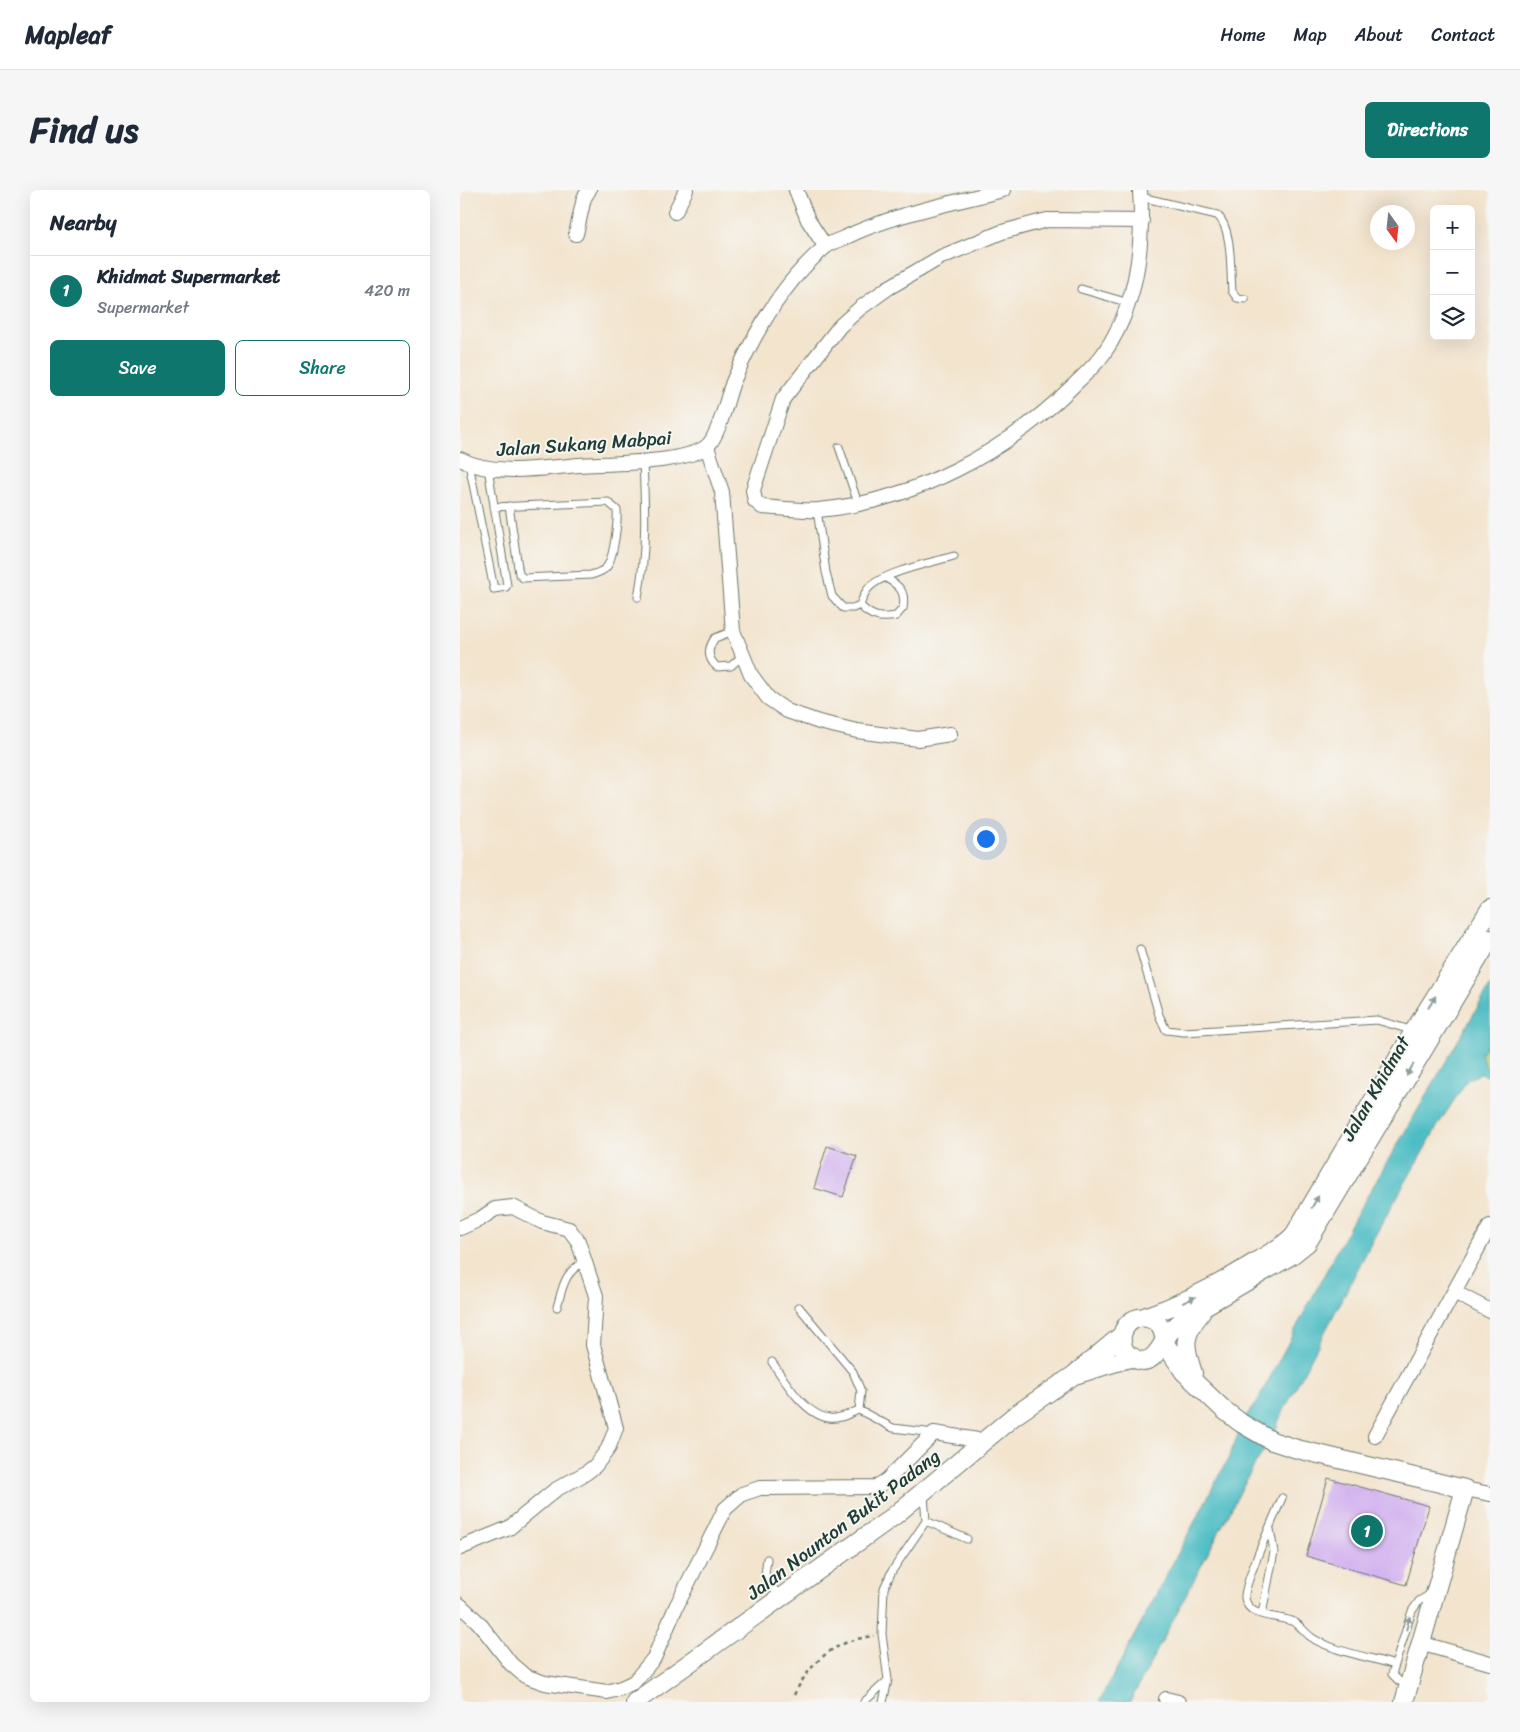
<!DOCTYPE html>
<meta charset="utf-8">
<style>
body{margin:0;font-family:Sriracha,sans-serif;background:#f6f6f7;color:#1f2937}
.controls{position:absolute;right:15px;top:15px;display:grid;overflow:hidden;border-radius:8px;box-shadow:0 5px 20px #0002}
.controls button{width:45px;height:45px;display:grid;place-items:center;padding:0;border:0;border-bottom:1px solid #e0e1e3;background:#fff;color:#1f2937;font:25px sans-serif}
.compass{position:absolute;left:910px;top:15px;width:45px;height:45px;border-radius:50%;background:#fff;box-shadow:0 5px 20px #0002;rotate:165deg}
.you{position:absolute;left:525px;top:648px;width:18px;height:18px;margin:-12px;border:4px solid #fff;border-radius:50%;background:#1a73e8;box-shadow:0 0 0 8px #1a73e833}
.badge{display:grid;place-items:center;width:32px;height:32px;border-radius:50%;background:#0f766e;color:#fff;font-size:16px;font-weight:700}
.pin{position:absolute;translate:-50% -50%;border:2px solid #fff;box-shadow:0 1px 5px #0006}
.list{margin:0;padding:0;list-style:none}
h2{display:flex;justify-content:space-between;align-items:center;height:65px;margin:0;padding:0 20px;font-size:21px}
h2 small{font-size:16px;font-weight:400;color:#747a83}
.list li{display:grid;grid-template-columns:32px 1fr auto;gap:15px;align-items:center;box-sizing:border-box;height:70px;padding:0 20px;border-top:1px solid #e0e1e3}
.list b{display:block;font-size:19px;white-space:nowrap}
.list p{margin:0;font-size:16px;white-space:nowrap;color:#747a83}
.list em{font-size:16px;font-style:normal;color:#747a83}
.actions{display:flex;gap:10px;padding:15px 20px}
.actions a{flex:1;padding:11px 0;border:1px solid #0f766e;border-radius:8px;text-align:center;font-size:18px;color:#0f766e}
.actions .main{background:#0f766e;color:#fff}
.icon{flex:none;width:28px;height:28px;fill:none;stroke:currentColor;stroke-width:2;stroke-linecap:round;stroke-linejoin:round}
.map{position:relative;flex:none;width:1030px;height:1512px;overflow:hidden;border-radius:8px}
header{display:flex;align-items:center;gap:30px;box-sizing:border-box;height:70px;padding:0 25px;background:#fff;border-bottom:1px solid #e0e1e3}
header strong{font-size:24px}
nav{display:flex;gap:28px;margin-inline-start:auto;font-size:18px}
.intro{display:flex;align-items:center;justify-content:space-between;box-sizing:border-box;height:120px;padding:0 30px}
h1{margin:0;font-size:35px}
.button{padding:12px 22px;border-radius:8px;background:#0f766e;color:#fff;font-size:18px;font-weight:700}
main{display:flex;gap:30px;padding:0 30px}
aside{flex:1;background:#fff;border-radius:8px;box-shadow:0 5px 20px #0002}
.map>svg:first-child{display:block}
.green{fill:#b8ce73;stroke:#6c8654}
.water{fill:#4ebdc4;stroke:#367d7c}
.building{fill:#cfabef}
.lines{fill:none;stroke-linecap:round;stroke-linejoin:round}
.service-casing{stroke:#69776a;stroke-width:9}
.minor-casing{stroke:#69776a;stroke-width:16}
.tertiary-casing{stroke:#69776a;stroke-width:20}
.path{stroke:#69776a;stroke-width:2.5;stroke-dasharray:4 4;stroke-linecap:butt}
.service{stroke:#fff;stroke-width:7}
.minor{stroke:#fff;stroke-width:14}
.tertiary{stroke:#fff;stroke-width:18}
.oneway{fill:#8f9e9a}
.labels{text-anchor:middle;stroke-width:4;stroke-linejoin:round;paint-order:stroke}
.street-label{font-size:19px;fill:#1f3d34;stroke:#f6f6f2}
</style>
<header>
<strong>Mapleaf</strong>
<nav><a>Home</a><a>Map</a><a>About</a><a>Contact</a></nav>
</header>
<div class="intro"><h1>Find us</h1><a class="button">Directions</a></div>
<main>
<aside>
<h2>Nearby<small></small></h2>
<ul class="list">
<li><span class="badge">1</span><div><b>Khidmat Supermarket</b><p>Supermarket</p></div><em>420 m</em></li>
</ul>
<div class="actions"><a class="main">Save</a><a>Share</a></div>
</aside>
<div class="map">
<svg width="1030" height="1512" viewBox="0 0 1030 1512">
<rect width="100%" height="100%" fill="#f6f6f2"/>
<filter id="ink" filterUnits="userSpaceOnUse"><feTurbulence type="fractalNoise" baseFrequency=".02" numOctaves="2"/><feDisplacementMap in="SourceGraphic" scale="10" xChannelSelector="R" yChannelSelector="G"/><feConvolveMatrix kernelMatrix="1 2 1 2 8 2 1 2 1" color-interpolation-filters="sRGB"/></filter>
<filter id="wash" filterUnits="userSpaceOnUse"><feTurbulence type="fractalNoise" baseFrequency=".0096" numOctaves="4" result="noise"/><feDisplacementMap in="SourceGraphic" scale="20" xChannelSelector="R" yChannelSelector="G"/><feGaussianBlur stdDeviation="1.12" result="paint"/><feColorMatrix in="noise" values="0 0 0 0 0 0 0 0 0 0 0 0 0 0 0 0 0 1.4 0 .05"/><feComposite in="paint" operator="in"/></filter>
<g filter="url(#wash)">
<rect width="100%" height="100%" fill="#f3e4ce"/>
<path class="green" d="M1030 849V878L1025 876 1021 864Z"/>
<path class="water" d="M1030 796V849L1021 864 1025 876 1030 878V887L1020 884 1008 889 980 932 917 1042 819 1230 815 1243 791 1281 670 1512H639L769 1267 785 1227 797 1212 891 1034Z"/>
<g id="blocks">
<path class="building" d="M367 956 397 966 383 1007 354 998Z
M868 1288 969 1316 946 1395 846 1366Z"/>
</g>
</g>
<g filter="url(#ink)">
<use href="#blocks" fill-opacity="0" stroke="#69776a" stroke-width="1"/>
<g class="lines">
<defs>
<path id="service" d="M681 7 757 25C773 38 770 81 772 101L777 108 785 109
M621 99 669 113
M379 257 398 313
M9 274 34 399 46 397 47 395 28 278
M34 317C72 315 110 314 148 312L157 320C158 332 154 364 148 375 145 381 137 383 131 385L63 388 59 384 49 316
M357 320 366 382 372 406 383 418H393L400 415C402 410 404 404 407 400 419 383 473 372 494 366
M178 407C187 362 185 317 183 271
M400 415C410 427 421 429 436 426L443 418C446 402 440 396 426 388
M273 441 255 448C247 459 247 468 257 477L271 476 282 466
M680 759 699 825 706 840 724 842 917 830 954 841
M97 1117C103 1097 104 1081 125 1072
M339 1117 393 1182 401 1201 399 1220 433 1238 474 1243
M312 1172C324 1190 345 1225 369 1228 379 1230 390 1223 399 1220
M822 1308C815 1325 783 1395 785 1408 788 1429 819 1425 834 1432 841 1436 845 1443 851 1447 868 1460 913 1468 935 1475
M466 1331 507 1349
M307 1369 305 1385 319 1407
M802 1424 814 1362 810 1339
M948 1494 939 1491 932 1484 952 1421 959 1411 972 1403
M404 1512 428 1490
M423 1512 428 1490 422 1444 424 1398 432 1381 466 1331 464 1305"/>
<path id="minor" d="M336 0 348 30 365 56
M680 0C684 57 677 115 644 163 636 175 623 186 613 196 546 262 453 312 358 320 340 321 320 318 302 317L295 311 293 300 323 209 380 136 399 119 428 98 481 67 542 42 587 30 682 31
M215 22 226 0
M116 44 124 8 129 0
M247 257 262 302 273 441 291 485 308 508 327 521 359 532 397 541 458 549 490 544
M0 269C34 287 82 278 119 275 150 273 222 274 246 257 259 248 267 207 273 192 294 143 322 93 364 58 369 53 377 51 384 48 433 24 490 14 543 0
M0 1038 20 1029 35 1019 53 1017 82 1032 109 1039 118 1051 136 1106 133 1155 156 1238 148 1259 135 1276 126 1283 95 1300 49 1338 0 1358
M994 1102 1030 1121
M915 1246 1030 1036
M1005 1299 1030 1304
M0 1415 19 1433 51 1474 65 1486 85 1493 147 1502 161 1498 174 1492 194 1468 216 1417 265 1319 282 1304 300 1298 416 1297 427 1290 474 1243 524 1251
M960 1453 1030 1473
M706 1509 718 1512"/>
<path id="tertiary" d="M684 1127C725 1113 761 1094 797 1071 810 1063 824 1056 834 1045L954 841 1030 719
M704 1152C706 1124 669 1118 662 1145 661 1153 663 1161 670 1166 693 1182 701 1154 710 1142 714 1137 720 1133 724 1128L832 1065 847 1053 1030 749
M704 1152 724 1182 764 1220 781 1233 812 1251 837 1259 1005 1299 944 1512
M733 1183C724 1156 722 1146 741 1123
M615 1185 673 1167
M175 1512 434 1326 554 1226 614 1185 662 1145"/>
</defs>
<use href="#service" class="service-casing"/>
<use href="#minor" class="minor-casing"/>
<use href="#tertiary" class="tertiary-casing"/>
<path class="path" d="M334 1505C351 1471 375 1450 414 1446"/>
<use href="#service" class="service"/>
<use href="#minor" class="minor"/>
<use href="#tertiary" class="tertiary"/>
</g>
<defs><path id="oneway-solid" d="M-6-.8H1V-3.2L6.5 0L1 3.2V.8H-6Z" transform="scale(1.25)"/></defs>
<g class="oneway">
<use href="#oneway-solid" transform="translate(972 812) rotate(-58)"/>
<use href="#oneway-solid" transform="translate(950 880) rotate(120)"/>
<use href="#oneway-solid" transform="translate(855 1012) rotate(-60)"/>
<use href="#oneway-solid" transform="translate(729 1110) rotate(-25)"/>
<use href="#oneway-solid" transform="translate(948 1433) rotate(-75)"/>
</g>
</g>
<g class="labels">
<g class="street-label">
<text transform="translate(124 253) rotate(-4)" y="7">Jalan Sukang Mabpai</text>
<text transform="translate(915 898) rotate(-60)" y="7">Jalan Khidmat</text>
<text transform="translate(383 1334) rotate(-37)" y="7">Jalan Nounton Bukit Padang</text>
</g>
</g>
</svg>
<div class="controls">
<button>+</button>
<button>−</button>
<button><svg class="icon" aria-label="layers" viewBox="0 0 24 24"><path d="M12 4l9 5-9 5-9-5zM3 14l9 5 9-5"/></svg></button>
</div>
<svg class="compass" viewBox="-18 -18 36 36"><path d="M0-13l5 13h-10z" fill="#e53935"/><path d="M0 13l5-13h-10z" fill="#747a83"/></svg>
<div class="you"></div>
<div class="pin badge" style="left:907px;top:1341px">1</div>
</div>
</main>
